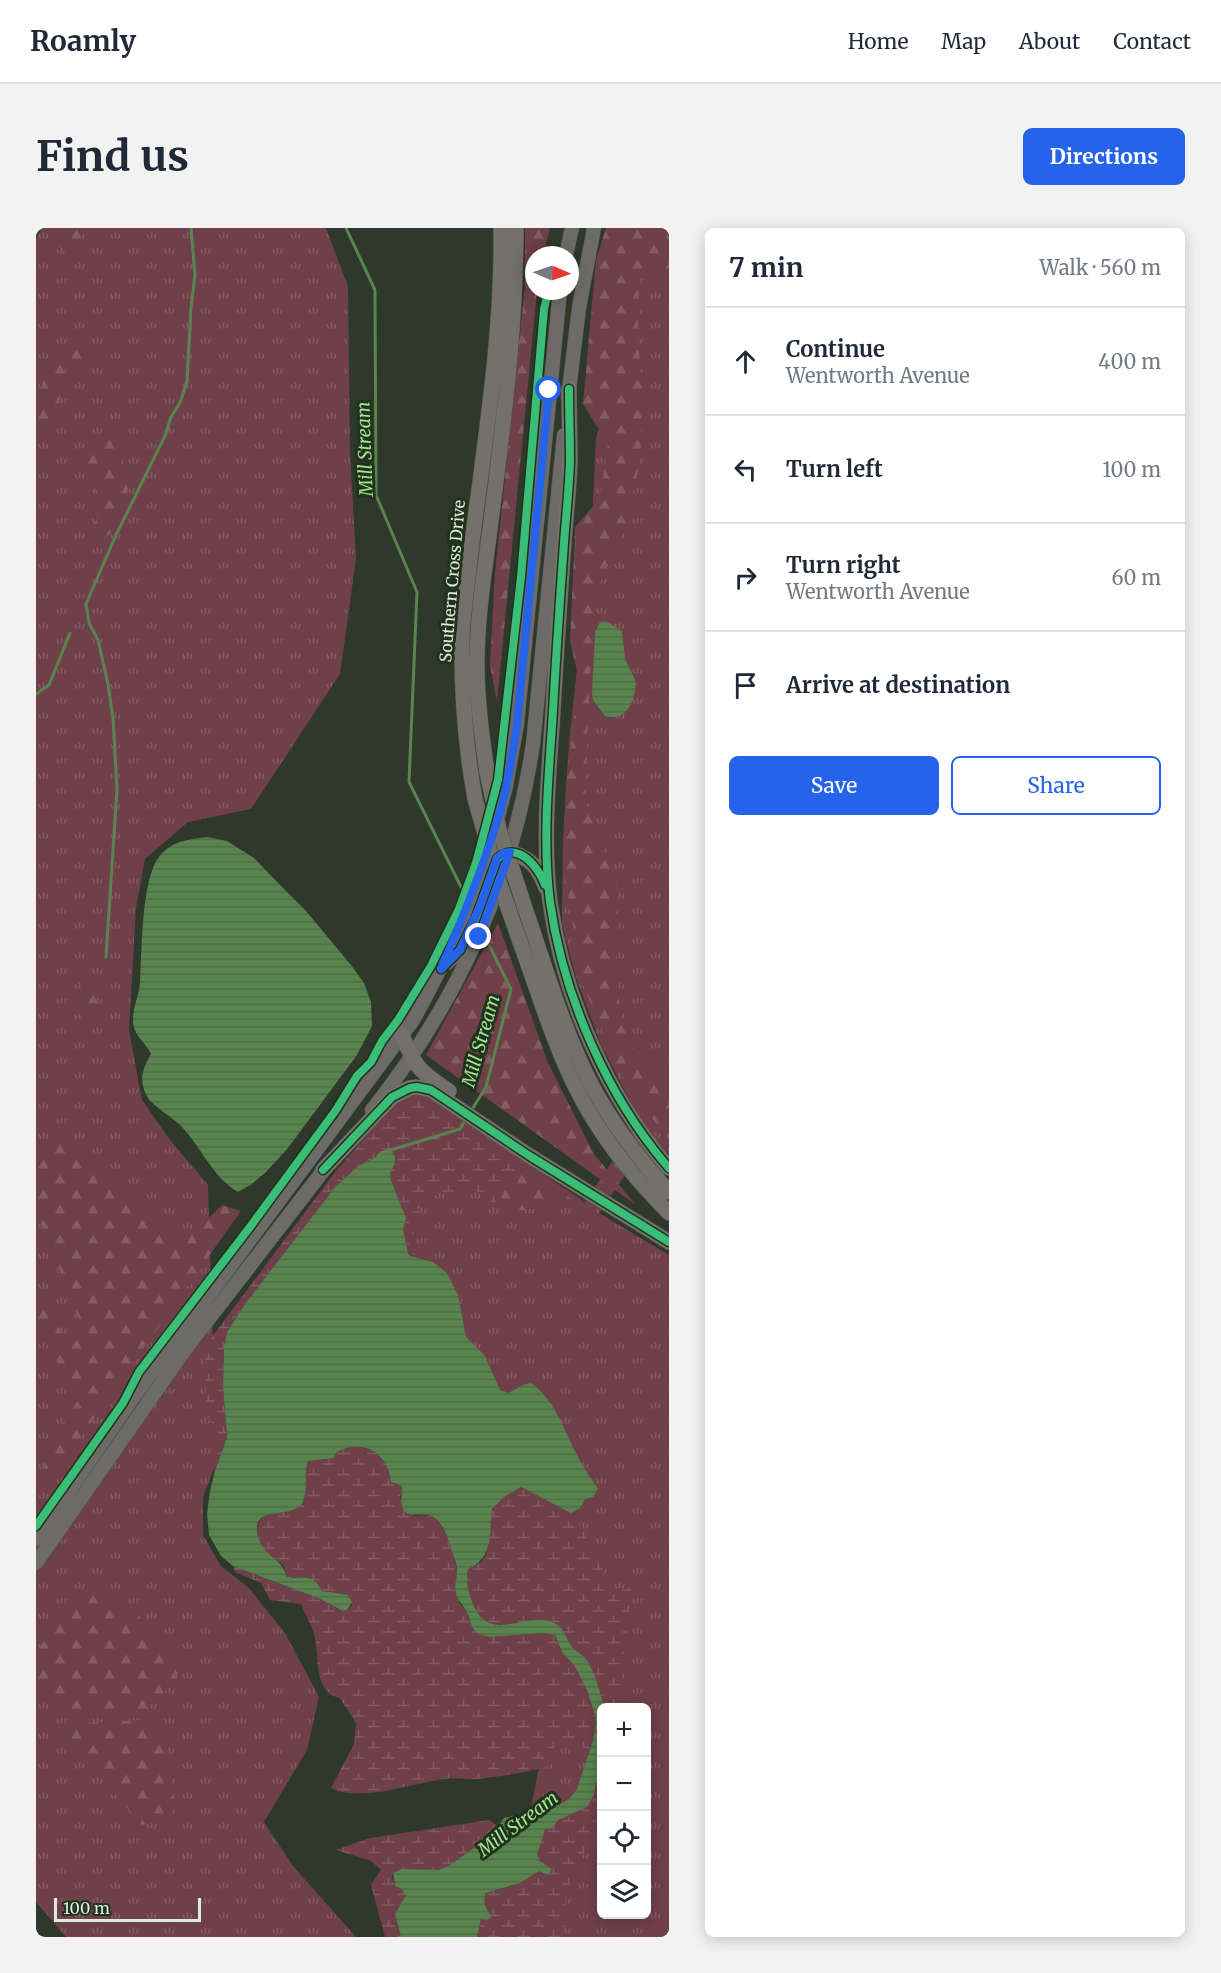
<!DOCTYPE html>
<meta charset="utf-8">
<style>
body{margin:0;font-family:Merriweather,serif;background:#f2f2f3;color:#1f2937}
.controls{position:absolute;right:18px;bottom:18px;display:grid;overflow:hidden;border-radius:9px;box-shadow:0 3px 15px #0003}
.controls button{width:54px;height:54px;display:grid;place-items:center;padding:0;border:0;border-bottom:2px solid #e0e1e3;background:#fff;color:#1f2937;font:30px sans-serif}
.compass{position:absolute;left:489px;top:18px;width:54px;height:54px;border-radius:50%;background:#fff;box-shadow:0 3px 15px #0003;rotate:92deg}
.scale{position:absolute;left:18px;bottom:15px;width:147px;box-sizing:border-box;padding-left:6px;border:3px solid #dfebdd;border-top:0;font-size:16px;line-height:21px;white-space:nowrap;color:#dfebdd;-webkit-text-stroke:4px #21331c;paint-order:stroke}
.stop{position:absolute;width:18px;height:18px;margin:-14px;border:4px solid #2563eb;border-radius:50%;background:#fff}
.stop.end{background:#2563eb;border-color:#fff;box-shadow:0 2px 6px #0008}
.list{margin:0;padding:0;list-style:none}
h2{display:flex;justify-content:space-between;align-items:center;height:78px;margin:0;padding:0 24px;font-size:26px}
h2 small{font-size:20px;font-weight:400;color:#747a83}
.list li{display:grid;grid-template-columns:39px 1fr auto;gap:18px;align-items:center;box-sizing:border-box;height:108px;padding:0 24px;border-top:2px solid #e0e1e3}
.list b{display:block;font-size:22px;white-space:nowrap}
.list p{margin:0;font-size:20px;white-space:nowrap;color:#747a83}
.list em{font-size:20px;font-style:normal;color:#747a83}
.actions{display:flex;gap:12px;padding:18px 24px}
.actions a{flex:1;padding:14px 0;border:2px solid #2563eb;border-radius:9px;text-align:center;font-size:21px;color:#2563eb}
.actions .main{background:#2563eb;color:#fff}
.icon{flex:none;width:33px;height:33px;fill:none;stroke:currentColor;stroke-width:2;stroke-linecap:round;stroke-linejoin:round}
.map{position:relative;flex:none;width:633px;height:1709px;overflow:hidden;border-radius:9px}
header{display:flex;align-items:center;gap:36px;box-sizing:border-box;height:84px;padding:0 30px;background:#fff;border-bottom:2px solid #e0e1e3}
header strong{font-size:28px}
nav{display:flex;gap:33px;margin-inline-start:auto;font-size:21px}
.intro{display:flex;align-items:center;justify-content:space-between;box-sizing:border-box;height:144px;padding:0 36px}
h1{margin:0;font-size:42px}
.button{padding:15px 27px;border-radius:9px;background:#2563eb;color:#fff;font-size:21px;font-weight:700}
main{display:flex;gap:36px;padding:0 36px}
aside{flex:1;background:#fff;border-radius:9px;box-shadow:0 3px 15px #0003}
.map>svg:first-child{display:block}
.grass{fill:url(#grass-tufts);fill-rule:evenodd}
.forest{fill:url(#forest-firs)}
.wetland{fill:url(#wetland-marsh)}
.water{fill:url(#water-rules)}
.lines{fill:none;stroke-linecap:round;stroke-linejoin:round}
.stream{stroke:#58844e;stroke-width:3}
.primary-casing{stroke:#4b5448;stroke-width:15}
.motorway-casing{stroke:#4b5448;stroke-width:16}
.primary{stroke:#6d6b67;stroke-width:14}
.motorway{stroke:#74716d;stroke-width:15}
.motorway-bridge-casing{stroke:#4b5448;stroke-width:16;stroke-linecap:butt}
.motorway-bridge{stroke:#74716d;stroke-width:15}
.cycleway-casing{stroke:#21331c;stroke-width:11}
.cycleway{stroke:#3abd76;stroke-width:8}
.route{stroke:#2563eb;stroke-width:8}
.labels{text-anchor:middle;stroke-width:6;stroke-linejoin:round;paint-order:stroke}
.street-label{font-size:16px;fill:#dfebdd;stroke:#21331c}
.water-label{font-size:18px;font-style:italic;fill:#a1e491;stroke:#21331c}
</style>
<header>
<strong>Roamly</strong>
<nav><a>Home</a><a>Map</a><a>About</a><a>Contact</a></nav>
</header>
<div class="intro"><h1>Find us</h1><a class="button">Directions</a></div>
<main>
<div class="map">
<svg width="633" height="1709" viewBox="0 0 633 1709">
<defs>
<pattern id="grass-tufts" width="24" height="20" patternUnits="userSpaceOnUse" patternTransform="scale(1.5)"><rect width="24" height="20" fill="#6f4049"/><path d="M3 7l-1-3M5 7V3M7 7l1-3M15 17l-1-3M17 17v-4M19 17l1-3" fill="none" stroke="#835c63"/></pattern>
<pattern id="forest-firs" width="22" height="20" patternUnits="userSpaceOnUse" patternTransform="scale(1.5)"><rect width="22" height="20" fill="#6f4049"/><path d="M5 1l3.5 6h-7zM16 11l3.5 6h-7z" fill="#835c63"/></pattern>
<pattern id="wetland-marsh" width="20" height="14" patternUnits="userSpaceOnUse" patternTransform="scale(1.5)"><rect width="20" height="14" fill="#6f4049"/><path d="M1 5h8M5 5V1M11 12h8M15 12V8" fill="none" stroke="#835c63"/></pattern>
<pattern id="water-rules" width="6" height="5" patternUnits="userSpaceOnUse" patternTransform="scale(1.5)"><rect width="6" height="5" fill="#58844e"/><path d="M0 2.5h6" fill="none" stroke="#506b49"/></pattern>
</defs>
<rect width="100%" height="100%" fill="#2e382b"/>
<path class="grass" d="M6 0H290L312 59 314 224 320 331 304 446 215 581 152 594 109 631 100 680 93 802 106 872 134 912 172 957 178 1146 183 1228 167 1269V1307L185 1338 213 1360 249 1405 283 1469 271 1522 228 1594 257 1638 320 1709H30L0 1674V11Z
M605 0H633V927L616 908 563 985 633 1027V1709H471L518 1458 520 1395 422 1128 319 934 382 866 447 905 549 974 604 892 565 817 540 750 526 696 527 611 533 514 555 312 560 210 580 150ZM566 1480H610V1686H566Z"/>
<path class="forest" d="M33 0H46L44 12 22 37 18 34 27 26 28 18H19L11 23 10 15 19 8 32 7Z
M489 0H514L507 27H498V63H501L461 474 454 437 459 345 489 57Z
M570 0H633V61L626 49 603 44 602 111 607 170 604 235 587 304 561 362 553 468 549 573 583 660 579 750 591 813 633 855V912L590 857 547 757 527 637 530 558 543 451 534 414 539 299 564 270 572 216 547 176 560 32Z
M43 109 55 128 29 141 18 204 0 206V184L11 136Z
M73 197 82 206 92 260 84 297 62 316 52 306 65 284 50 227Z
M462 695 512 835 558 926 600 977 390 827Z
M57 754 64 785 57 797H48L40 779 47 756Z
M390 878 550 980 525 977 480 983 441 948 397 968 358 934 291 954Z
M25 915 102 981 149 1013 186 977 205 983 0 1272V1264L20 1205 42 1173 0 1096V1067L8 1058 27 1110 45 1096 0 984V926Z
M57 1368 96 1379 141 1433V1451L104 1488 22 1485 6 1470 0 1456 1 1422 31 1387Z
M111 1492C118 1495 123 1501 126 1509 131 1521 143 1576 136 1586 132 1593 113 1595 106 1597L54 1538 29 1518 25 1513 29 1496Z"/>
<path class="wetland" d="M383 863 401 874 493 940 477 944 459 976 438 961 404 965 389 969 377 991 379 1029 374 1028 367 1001 370 990 355 953 354 945 359 928 355 922 352 923 324 937 299 959 209 1076 191 1104 188 1118 187 1159 191 1209 178 1246 179 1201 170 1185 169 1125 173 1122 170 1117 299 944 364 870Z
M318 1217 337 1223 349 1232 354 1245 366 1258 364 1270 378 1288C385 1287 393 1286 400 1291 409 1299 420 1330 421 1342 421 1352 418 1363 423 1374 425 1378 429 1380 431 1385 436 1400 437 1406 454 1409L509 1405 520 1408 526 1424 538 1437 550 1459 557 1479 560 1495 554 1523 535 1513 519 1516 512 1539C488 1544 465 1549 440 1551 429 1552 418 1549 408 1551 378 1555 323 1575 295 1560L318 1516 320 1495 304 1470C276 1464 284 1428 278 1406 275 1396 269 1386 265 1376L234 1372 225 1355 199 1344 197 1338 282 1370 307 1383 311 1382 316 1377 312 1367 286 1363 267 1351 249 1348C249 1347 249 1340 248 1339 245 1333 237 1332 233 1328 221 1315 213 1292 235 1285 242 1282 251 1284 258 1282L268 1273 270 1239 272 1233 298 1230 301 1224Z
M484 1259 535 1285 548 1304 575 1361 596 1360 582 1479H568L562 1460 524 1398C495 1382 453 1416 437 1377 432 1365 430 1353 432 1341 466 1330 444 1298 458 1279 464 1270 475 1264 484 1259Z
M565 1535V1574L557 1605 530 1664 528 1709H441L445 1691H448L452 1683C447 1677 447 1673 450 1665L476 1658 503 1643 511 1647 516 1641 503 1633 501 1627 509 1601C521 1593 537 1589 549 1580 560 1571 562 1548 565 1535Z
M453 1592 462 1598 452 1610 414 1637 402 1642H377L357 1645 356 1649 359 1658 366 1661 370 1667 359 1686 365 1707V1709H349L335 1657 345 1642 335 1633 300 1622 334 1610Z"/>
<path class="water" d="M570 393 586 403 589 431 600 454C599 473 591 494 569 488L557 472 556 466 559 404 564 394Z
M171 609 191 613 218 630 248 661 270 683 315 737 328 755 335 774 336 798 321 827 252 920 230 944 216 956 202 964C176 949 165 918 144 897 137 890 115 876 112 870 102 853 106 842 115 826 108 812 97 808 97 791 97 779 103 767 104 755 106 724 105 652 123 629 136 612 152 612 171 609Z
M355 922 359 928V935L354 945 355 953 370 990 367 1001 372 1026 374 1028 397 1034 411 1045 422 1067 430 1109 449 1128 464 1162 473 1165 487 1157 495 1155C515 1169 525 1193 535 1215 542 1231 552 1246 562 1261L557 1269 549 1271 544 1280 535 1285 485 1259 468 1269 456 1281C453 1304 458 1331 432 1341 430 1353 432 1364 437 1376 454 1418 492 1381 518 1395 527 1399 529 1408 534 1416 537 1422 543 1424 548 1429 559 1441 563 1463 568 1479L566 1480 565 1535 557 1569 551 1579 522 1592 516 1600 509 1601 501 1627 503 1633 516 1641 512 1647 503 1643 484 1655 450 1665C446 1676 450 1679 455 1688L452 1692 445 1691 441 1709H365L359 1686 370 1667 366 1661 359 1658 357 1645 366 1641 402 1642 414 1637 452 1610 468 1590 525 1576 534 1570 541 1561 557 1513 560 1495 559 1487 550 1459 538 1437 526 1424 520 1408 509 1405 454 1409C431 1405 438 1396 429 1381 426 1375 421 1372 420 1365 418 1357 421 1350 421 1342 421 1335 417 1327 415 1320 412 1311 408 1298 400 1291 384 1277 361 1304 366 1258L355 1254C353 1225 326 1210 301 1224L298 1230 272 1233C267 1246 274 1268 264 1278 252 1290 214 1277 222 1308 227 1329 247 1330 250 1348 260 1352 274 1347 280 1354 282 1357 284 1360 286 1363L312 1367 316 1374 311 1382 307 1383 282 1370 197 1338 185 1328 173 1307 171 1286 174 1263 178 1246 191 1209 187 1159 188 1118 191 1104 209 1076 299 959 324 937Z"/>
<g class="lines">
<path class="stream" d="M310 0 339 62 340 267 381 364 373 554 430 669
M0 466 13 457 34 405
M70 729 81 561 77 490 72 456 62 412 53 395 50 376 80 307 129 208 135 189 144 175 151 153 155 80 159 47 155 0
M435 883 450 859 475 761 447 705
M342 928 345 925 424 901 430 891"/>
<defs>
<path id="primary" d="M530 27 536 0
M532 170 543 80 558 0
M461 593 470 558 481 496 524 63
M411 735 424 722 439 692 460 635
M336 882C422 774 477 653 497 516L528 207
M0 1311 96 1171 377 792C409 736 434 676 454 615
M0 1335 148 1123 294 934"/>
<path id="motorway" d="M533 161C533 185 534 209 534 234 533 261 530 288 528 315 524 371 520 427 517 483 513 545 506 611 514 674 527 767 571 869 633 940
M451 544C446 508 441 472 441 436 441 382 451 330 457 277 469 185 480 93 480 0
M439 571C429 516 425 460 426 404 438 269 467 135 465 0
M474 624C496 631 502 639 510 660
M490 683C510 741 527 801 555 856 576 896 603 931 633 964
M484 714C502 763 517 814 540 860 563 907 596 948 633 985
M366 807C379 840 385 844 413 863
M287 942 356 869 374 860 381 859 395 862 492 927 633 1014"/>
</defs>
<use href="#primary" class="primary-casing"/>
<use href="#motorway" class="motorway-casing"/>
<use href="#primary" class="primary"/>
<use href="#motorway" class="motorway"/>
<defs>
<path id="motorway-bridge" d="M451 544 463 601 490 683
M439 571 461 648 484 714"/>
</defs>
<use href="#motorway-bridge" class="motorway-bridge-casing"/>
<use href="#motorway-bridge" class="motorway-bridge"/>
<defs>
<path id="cycleway" d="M533 161C533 185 534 209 534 234 533 261 530 288 528 315 524 371 520 427 517 483 513 545 506 611 514 674 527 767 571 869 633 940
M405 741 424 722 439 692 461 631C481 612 503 639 509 657
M287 942 356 869 374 860 381 859 395 862 492 927 633 1014
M0 1298 87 1175 103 1144 214 999 300 882 321 848 335 834 346 813 362 792 395 738 423 681 440 635 462 552 485 349 508 81 512 63"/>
</defs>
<use href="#cycleway" class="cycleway-casing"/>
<use href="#cycleway" class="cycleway"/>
</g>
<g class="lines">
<path class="route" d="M443 709 474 624 467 625 461 630 445 676 424 722 405 741C428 687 450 633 466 577 473 550 477 523 481 496L513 162"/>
</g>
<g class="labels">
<g class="street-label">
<text transform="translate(416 353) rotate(-85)" y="6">Southern Cross Drive</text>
</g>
<g class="water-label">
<text transform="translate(329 221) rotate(-92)" y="6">Mill Stream</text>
<text transform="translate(445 813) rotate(-74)" y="6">Mill Stream</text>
<text transform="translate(482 1596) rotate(-37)" y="6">Mill Stream</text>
</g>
</g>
</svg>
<div class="controls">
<button>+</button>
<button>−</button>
<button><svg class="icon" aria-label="locate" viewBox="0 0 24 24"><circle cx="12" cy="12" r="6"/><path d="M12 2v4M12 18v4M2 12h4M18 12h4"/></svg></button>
<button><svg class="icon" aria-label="layers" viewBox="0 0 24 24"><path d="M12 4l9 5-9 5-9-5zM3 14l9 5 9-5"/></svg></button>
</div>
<svg class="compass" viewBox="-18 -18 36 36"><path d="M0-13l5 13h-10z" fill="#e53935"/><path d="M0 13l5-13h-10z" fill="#747a83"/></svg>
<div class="scale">100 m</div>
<div class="stop" style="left:513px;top:162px"></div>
<div class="stop end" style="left:443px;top:709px"></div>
</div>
<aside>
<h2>7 min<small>Walk · 560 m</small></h2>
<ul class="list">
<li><svg class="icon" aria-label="ahead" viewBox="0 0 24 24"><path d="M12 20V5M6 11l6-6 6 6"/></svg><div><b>Continue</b><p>Wentworth Avenue</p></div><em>400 m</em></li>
<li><svg class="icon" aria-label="left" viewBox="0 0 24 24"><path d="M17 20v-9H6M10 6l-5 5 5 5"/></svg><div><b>Turn left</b></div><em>100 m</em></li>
<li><svg class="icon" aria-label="right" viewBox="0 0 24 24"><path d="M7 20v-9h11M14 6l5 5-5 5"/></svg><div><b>Turn right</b><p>Wentworth Avenue</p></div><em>60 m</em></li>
<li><svg class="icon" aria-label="arrive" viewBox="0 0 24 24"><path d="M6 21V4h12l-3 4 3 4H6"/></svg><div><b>Arrive at destination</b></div></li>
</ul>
<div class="actions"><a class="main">Save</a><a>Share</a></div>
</aside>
</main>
